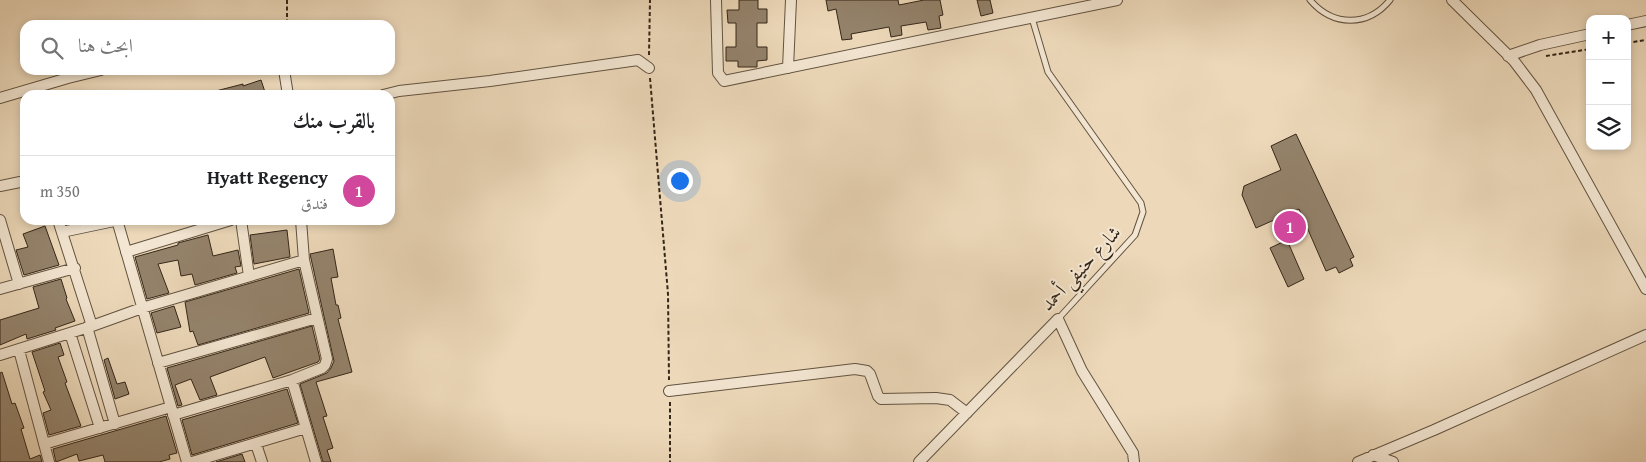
<!DOCTYPE html>
<html lang="ar">
<meta charset="utf-8">
<style>
body{margin:0;font-family:"Gentium Book Plus",Amiri,serif;background:#f2f2f2;color:#202124;direction:rtl}
.controls{position:absolute;right:15px;top:15px;display:grid;overflow:hidden;border-radius:10px;box-shadow:0 2px 8px #0003}
.controls button{width:45px;height:45px;display:grid;place-items:center;padding:0;border:0;border-bottom:1px solid #e0e0e0;background:#fff;color:#202124;font:25px sans-serif}
.you{position:absolute;left:679px;top:180px;width:18px;height:18px;margin:-12px;border:4px solid #fff;border-radius:50%;background:#1a73e8;box-shadow:0 0 0 8px #1a73e833}
.badge{display:grid;place-items:center;width:32px;height:32px;border-radius:50%;background:#db2777;color:#fff;font-size:16px;font-weight:700}
.pin{position:absolute;translate:-50% -50%;border:2px solid #fff;box-shadow:0 1px 5px #0006}
.list{margin:0;padding:0;list-style:none}
h2{display:flex;justify-content:space-between;align-items:center;height:65px;margin:0;padding:0 20px;font-size:21px}
h2 small{font-size:16px;font-weight:400;color:#757577}
.list li{display:grid;grid-template-columns:32px 1fr auto;gap:15px;align-items:center;box-sizing:border-box;height:70px;padding:0 20px;border-top:1px solid #e0e0e0}
.list b{display:block;font-size:19px;white-space:nowrap}
.list p{margin:0;font-size:16px;white-space:nowrap;color:#757577}
.list em{font-size:16px;font-style:normal;color:#757577}
.icon{flex:none;width:28px;height:28px;fill:none;stroke:currentColor;stroke-width:2;stroke-linecap:round;stroke-linejoin:round}
.map{position:relative;flex:none;width:1646px;height:462px;overflow:hidden;direction:ltr}
.search{position:absolute;background:#fff;box-shadow:0 2px 8px #0003;left:20px;top:20px;width:375px;height:55px;display:flex;align-items:center;gap:12px;box-sizing:border-box;padding:0 18px;border-radius:15px;color:#757577;font-size:19px}
.panel{position:absolute;background:#fff;box-shadow:0 2px 8px #0003;left:20px;top:90px;width:375px;height:135px;border-radius:15px;direction:rtl}
.map>svg:first-child{display:block}
.building{fill:#94836c;stroke:#342618}
.lines{fill:none;stroke-linecap:round;stroke-linejoin:round}
.service-casing{stroke:#625340;stroke-width:7}
.minor-casing{stroke:#625340;stroke-width:12}
.path{stroke:#342618;stroke-width:2;stroke-dasharray:4 2.5;stroke-linecap:butt}
.service{stroke:#f3e6d2;stroke-width:5}
.minor{stroke:#f3e6d2;stroke-width:10}
.labels{text-anchor:middle;stroke-width:4;stroke-linejoin:round;paint-order:stroke}
.street-label{font-size:19px;fill:#342618;stroke:#f3e6d2}
</style>
<div class="map">
<svg width="1646" height="462" viewBox="0 0 1646 462">
<rect width="100%" height="100%" fill="#edd9ba"/>
<filter id="stains"><feTurbulence type="fractalNoise" baseFrequency=".004" numOctaves="4"/><feColorMatrix values="0 0 0 0 .2 0 0 0 0 .09 0 0 0 0 .02 0 0 0 .5 -.17"/></filter>
<radialGradient id="worn" r=".72"><stop offset=".6" stop-color="#630" stop-opacity="0"/><stop offset="1" stop-color="#630" stop-opacity=".3"/></radialGradient>
<path class="building" d="M739 0H758V9H767V23H757V47H767V60L757 61V67H738V61H726V47H736V23H728L727 10H739Z
M826 0H898L899 5 924 0H940L943 15 939 16 941 28 928 30 926 22 901 26 902 35 891 37 889 27 851 34 852 39 842 40 836 9 828 11Z
M977 0H990L993 13 981 16Z
M261 80 266 95H212V92L243 84V86Z
M1296 134 1354 257 1350 259 1353 266 1339 273 1336 267 1326 271 1299 209 1256 228 1242 195 1244 186 1281 170 1271 146Z
M45 226 59 265 24 275 16 250 28 247 23 234Z
M287 230 290 257 254 264 250 235Z
M208 235 213 256 238 250 241 266 235 267 237 273 195 285 192 274 181 276 178 260 158 264 169 293 147 299 135 257 178 245V243Z
M1287 240 1304 279 1288 287 1270 248Z
M333 249 338 277 331 278 336 305H338L341 318 338 319 352 372 316 382 327 416 323 417 333 448 327 450 331 462H323L300 384 327 373 331 368 334 361 310 254Z
M299 269 309 313 198 345 193 331 190 332 185 302Z
M61 279 67 298 66 299 75 321 55 328 56 330 27 339 26 334 0 345V320L39 308 33 287Z
M174 306 181 327 157 333 151 313Z
M312 326 320 359 318 362 273 378 265 357 210 377 217 395 200 400 191 379 175 385 182 405 178 406 167 368Z
M60 343 64 355 58 357 67 382 65 383 81 426 49 435 43 413 51 410 43 392 45 391 32 352Z
M108 358 117 384 125 382 129 394 115 399 104 360Z
M2 372 12 404 15 403 24 428 21 429 30 459 40 455 42 462H0V373Z
M287 389 298 423 192 455 182 420Z
M166 416 177 453 169 455 170 459 159 462H105L103 455 79 461 77 454 56 462 53 449Z
M242 454 245 462H216Z"/>
<g class="lines">
<defs>
<path id="service" d="M1310 0C1333 27 1368 27 1390 0
M1032 18 1048 72 1141 203 1143 212 1135 235 1058 319"/>
<path id="minor" d="M716 0 718 73 724 81 1117 0
M1452 0 1514 61 1536 90 1646 289
M1627 25 1646 21
M1508 56 1540 45 1590 34
M788 68 791 0
M284 70 288 95
M383 95 399 91 490 81 638 60 649 68
M0 98 68 78 101 70
M0 186 25 181
M0 220 19 284
M58 220 92 326
M117 220 187 462
M241 220 249 276
M62 232 119 220
M126 252 231 220
M0 289 75 268
M87 327 115 424
M70 333 100 428
M19 350 49 462
M0 355 92 326 142 308 304 260
M158 363 317 318
M292 380 316 462
M669 391 855 369 867 371 870 374 878 396 881 399 936 398 950 400 967 413
M173 415 292 380 322 368 325 365 327 359 304 260 301 220
M44 444 171 407
M256 444 262 462
M1373 455 1393 462
M192 462 306 428
M919 462 1058 319 1082 371 1133 453 1134 462
M1358 462 1434 430 1646 335"/>
</defs>
<use href="#service" class="service-casing"/>
<use href="#minor" class="minor-casing"/>
<path class="path" d="M287 0V25
M1627 43 1646 40
M649 55 650 0
M1546 56 1590 49
M650 78 668 294 669 380
M670 402V462"/>
<use href="#service" class="service"/>
<use href="#minor" class="minor"/>
</g>
<g class="labels">
<g class="street-label">
<text transform="translate(1080 268) rotate(-47)" y="7">شارع حنيفي أحمد</text>
</g>
</g>
<rect width="100%" height="100%" filter="url(#stains)"/>
<rect width="100%" height="100%" fill="url(#worn)"/>
</svg>
<div class="controls">
<button>+</button>
<button>−</button>
<button><svg class="icon" aria-label="layers" viewBox="0 0 24 24"><path d="M12 4l9 5-9 5-9-5zM3 14l9 5 9-5"/></svg></button>
</div>
<div class="you"></div>
<div class="pin badge" style="left:1290px;top:227px;background:#d1479c">1</div>
<div class="search"><svg class="icon" aria-label="search" viewBox="0 0 24 24"><circle cx="10" cy="10" r="6"/><path d="M15 15l6 6"/></svg>ابحث هنا</div>
<section class="panel">
<h2>بالقرب منك<small></small></h2>
<ul class="list">
<li><span class="badge" style="background:#d1479c">1</span><div><b>Hyatt Regency</b><p>فندق</p></div><em>350 m</em></li>
</ul>
</section>
</div>
